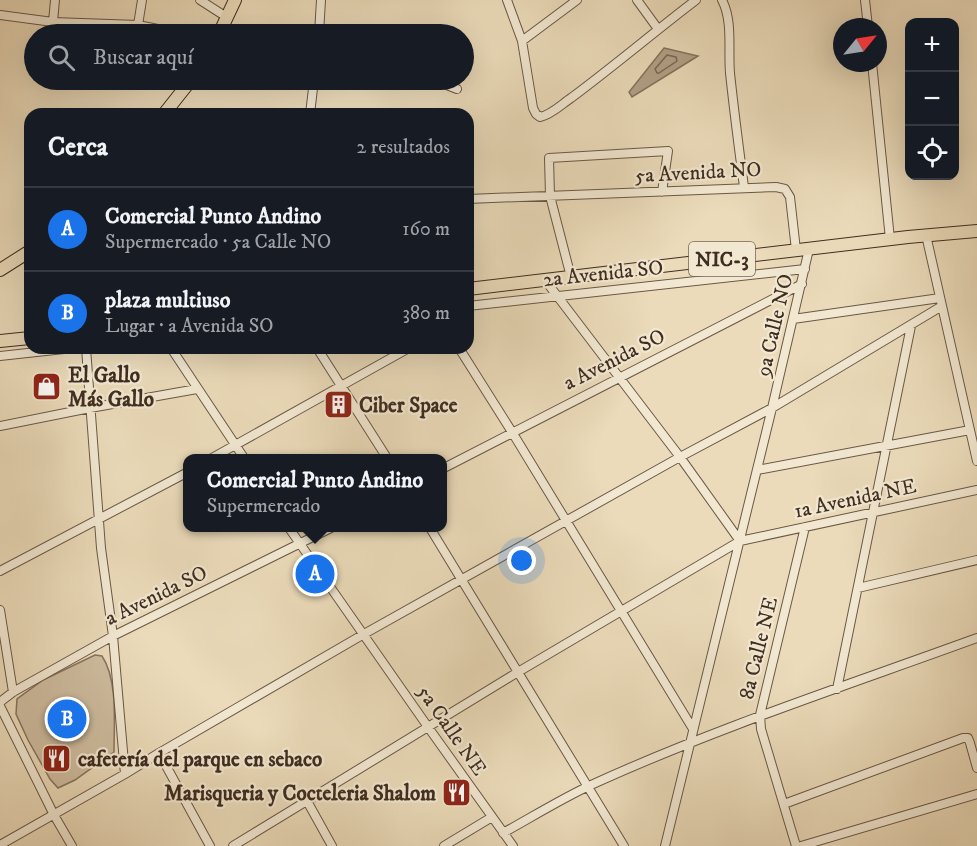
<!DOCTYPE html>
<html lang="es">
<meta charset="utf-8">
<style>
body{margin:0;font-family:"IM FELL DW Pica",serif;background:#242831;color:#f1f3f6}
.controls{position:absolute;right:18px;top:18px;display:grid;overflow:hidden;border-radius:12px;box-shadow:0 6px 24px #0002}
.controls button{width:54px;height:54px;display:grid;place-items:center;padding:0;border:0;border-bottom:2px solid #363941;background:#171b24;color:#f1f3f6;font:30px sans-serif}
.compass{position:absolute;left:833px;top:18px;width:54px;height:54px;border-radius:50%;background:#171b24;box-shadow:0 6px 24px #0002;rotate:60deg}
.you{position:absolute;left:522px;top:561px;width:21px;height:21px;margin:-15px;border:4px solid #fff;border-radius:50%;background:#1a73e8;box-shadow:0 0 0 9px #1a73e833}
.badge{display:grid;place-items:center;width:39px;height:39px;border-radius:50%;background:#1a73e8;color:#fff;font-size:20px;font-weight:700}
.pin{position:absolute;translate:-50% -50%;border:3px solid #fff;box-shadow:0 2px 6px #0006}
.popup{position:absolute;left:183px;top:454px;width:264px;height:78px;box-sizing:border-box;display:grid;place-content:center;border-radius:12px;background:#171b24;filter:drop-shadow(0 2px 4px #0005);font-size:20px;white-space:nowrap;color:#9ea1a6}
.popup b{font-size:22px;color:#f1f3f6}
.popup::after{content:'';position:absolute;left:50%;top:100%;margin-left:-12px;border:12px solid transparent;border-top-color:#171b24}
.list{margin:0;padding:0;list-style:none}
h2{display:flex;justify-content:space-between;align-items:center;height:78px;margin:0;padding:0 24px;font-size:26px}
h2 small{font-size:20px;font-weight:400;color:#9ea1a6}
.list li{display:grid;grid-template-columns:39px 1fr auto;gap:18px;align-items:center;box-sizing:border-box;height:84px;padding:0 24px;border-top:2px solid #363941}
.list b{display:block;font-size:22px;white-space:nowrap}
.list p{margin:0;font-size:20px;white-space:nowrap;color:#9ea1a6}
.list em{font-size:20px;font-style:normal;color:#9ea1a6}
.icon{flex:none;width:33px;height:33px;fill:none;stroke:currentColor;stroke-width:2;stroke-linecap:round;stroke-linejoin:round}
.map{position:relative;flex:none;width:977px;height:846px;overflow:hidden}
.search{position:absolute;background:#171b24;box-shadow:0 6px 24px #0002;left:24px;top:24px;width:450px;height:66px;display:flex;align-items:center;gap:15px;box-sizing:border-box;padding:0 21px;border-radius:33px;color:#9ea1a6;font-size:22px}
.panel{position:absolute;background:#171b24;box-shadow:0 6px 24px #0002;left:24px;top:108px;width:450px;height:246px;border-radius:18px}
.map>svg:first-child{display:block}
.green{fill:#cebda0;stroke:#867560;stroke-width:1.5}
.water{fill:#b1a086;stroke:#83725d;stroke-width:1.5}
.lines{fill:none;stroke-linecap:round;stroke-linejoin:round}
.shore{stroke:#786653;stroke-width:1.5}
.minor-casing{stroke:#6a5846;stroke-width:10}
.primary-casing{stroke:#3f2d20;stroke-width:14}
.trunk-casing{stroke:#3f2d20;stroke-width:14}
.minor{stroke:#f2e8d2;stroke-width:8}
.primary{stroke:#ebdbba;stroke-width:12}
.trunk{stroke:#ebdbba;stroke-width:12}
.labels{text-anchor:middle;stroke-width:4.5;stroke-linejoin:round;paint-order:stroke}
.shield{fill:#f2e8d2;stroke:#756555;stroke-width:1.5}
.shield-label{font-size:20px;font-weight:bold;fill:#3f2d20}
.street-label{font-size:21px;fill:#3f2d20;stroke:#f2e8d2}
.poi-label{font-size:21px;font-weight:bold;fill:#3f2d20;stroke:#f2e8d2;text-anchor:start}
</style>
<div class="map">
<svg width="977" height="846" viewBox="0 0 977 846">
<rect width="100%" height="100%" fill="#ebdbba"/>
<filter id="stains"><feTurbulence type="fractalNoise" baseFrequency=".00333" numOctaves="4"/><feColorMatrix values="0 0 0 0 .2 0 0 0 0 .09 0 0 0 0 .02 0 0 0 .5 -.17"/></filter>
<radialGradient id="worn" r=".72"><stop offset=".6" stop-color="#630" stop-opacity="0"/><stop offset="1" stop-color="#630" stop-opacity=".3"/></radialGradient>
<path class="green" d="M95 655 102 656C118 680 114 723 114 752L75 780 58 788 50 779 28 740 16 714 17 699 43 680Z"/>
<path class="water" d="M664 48 698 56 632 97 629 92Z"/>
<g class="lines">
<path class="shore" d="M667 55 676 57 677 61 659 73H657L655 69Z"/>
<defs>
<path id="minor" d="M200 0 228 18
M507 0 522 41 533 108 536 114 540 117C551 115 562 104 571 98 614 66 654 32 696 0
M637 0 658 29
M722 0C733 21 728 49 730 73 734 111 739 149 744 187
M865 0 868 27
M0 15 53 22 138 25 182 34
M53 22 55 0
M138 25 142 0
M319 34 321 0
M522 41 577 0
M872 63 890 239
M434 80 457 89
M310 114 314 80
M468 199 776 187 785 189 790 197 796 250
M926 235 977 461
M571 277 550 196 549 158 668 151 662 192
M545 280 680 457 740 541
M468 306 805 269
M793 319 940 298
M86 348 101 548 113 636 125 774
M171 348 244 458
M317 348 387 458
M459 348 512 432 693 729
M0 356 73 348
M0 426 90 408 197 389
M212 458 409 348
M442 469 802 284
M757 470 970 430
M289 528 428 727 513 846
M430 528 624 846
M0 571 188 472
M858 588 977 560
M0 610 13 692
M837 689 911 326
M0 702 13 692 113 636 331 528
M0 706 54 815 72 846
M159 753 210 846
M307 801 332 846
M784 804 963 738H968L970 743 977 768
M503 833C532 817 561 799 591 785 716 728 848 685 977 638
M0 845 125 774 159 753 364 634 680 457 772 408 942 306
M233 846 518 672 740 541 977 490
M444 846 492 817
M665 846 772 408 809 249
M796 846 761 729 760 715 805 527
M801 846 977 794"/>
<path id="primary" d="M468 289 908 237 977 231
M0 341 30 338"/>
<path id="trunk" d="M219 34 235 0
M164 114 191 80
M0 270 30 251"/>
</defs>
<use href="#minor" class="minor-casing"/>
<use href="#primary" class="primary-casing"/>
<use href="#trunk" class="trunk-casing"/>
<use href="#minor" class="minor"/>
<use href="#primary" class="primary"/>
<use href="#trunk" class="trunk"/>
</g>
<defs>
<symbol id="shop-square" viewBox="-11 -11 22 22"><rect x="-9" y="-9" width="18" height="18" rx="4" fill="#8f2418" stroke="#f2e8d2"/><path d="M-5-2.5h2.3a2.7 3.5 0 0 1 5.4 0H5L5.5 6h-11ZM-1.5-2.5h3a1.5 2.3 0 0 0-3 0Z" fill="#fff"/></symbol>
<symbol id="building-square" viewBox="-11 -11 22 22"><rect x="-9" y="-9" width="18" height="18" rx="4" fill="#8f2418" stroke="#f2e8d2"/><path d="M-4-6H4V6H1V3H-1V6H-4ZM-2.5-4.3h1.7v1.8h-1.7ZM.8-4.3h1.7v1.8H.8ZM-2.5-1h1.7V.8h-1.7ZM.8-1h1.7V.8H.8Z" fill="#fff"/></symbol>
<symbol id="restaurant-square" viewBox="-11 -11 22 22"><rect x="-9" y="-9" width="18" height="18" rx="4" fill="#8f2418" stroke="#f2e8d2"/><path d="M-5-6h1v4h1v-4h1v4h1v-4h1v5L-1.5 .5V6h-2V.5L-5-1ZM5-6V6H3V1.5H1.5Q1.5-4 5-6Z" fill="#fff"/></symbol>
</defs>
<g fill-rule="evenodd">
<use href="#shop-square" x="30" y="370" width="33" height="33"/>
<use href="#building-square" x="322" y="388" width="33" height="33"/>
<use href="#restaurant-square" x="40" y="742" width="33" height="33"/>
<use href="#restaurant-square" x="440" y="776" width="33" height="33"/>
</g>
<g class="labels">
<rect class="shield" x="689" y="242" width="66" height="34" rx="4.5"/>
<g class="shield-label">
<text x="722" y="266">NIC-3</text>
</g>
<g class="street-label">
<text transform="translate(698 172) rotate(-3)" y="7">5a Avenida NO</text>
<text transform="translate(603 273) rotate(-6)" y="7">2a Avenida SO</text>
<text transform="translate(774 325) rotate(-77)" y="7">9a Calle NO</text>
<text transform="translate(614 359) rotate(-27)" y="7">a Avenida SO</text>
<text transform="translate(855 498) rotate(-12)" y="7">1a Avenida NE</text>
<text transform="translate(156 595) rotate(-26)" y="7">a Avenida SO</text>
<text transform="translate(758 648) rotate(-76)" y="7">8a Calle NE</text>
<text transform="translate(452 730) rotate(55)" y="7">5a Calle NE</text>
</g>
<g class="poi-label">
<text x="68" y="382">El Gallo<tspan x="68" dy="24">Más Gallo</tspan></text>
<text x="359" y="412">Ciber Space</text>
<text x="78" y="766">cafetería del parque en sebaco</text>
<text x="436" y="800" text-anchor="end">Marisqueria y Cocteleria Shalom</text>
</g>
</g>
<rect width="100%" height="100%" filter="url(#stains)"/>
<rect width="100%" height="100%" fill="url(#worn)"/>
</svg>
<div class="controls">
<button>+</button>
<button>−</button>
<button><svg class="icon" aria-label="locate" viewBox="0 0 24 24"><circle cx="12" cy="12" r="6"/><path d="M12 2v4M12 18v4M2 12h4M18 12h4"/></svg></button>
</div>
<svg class="compass" viewBox="-18 -18 36 36"><path d="M0-13l5 13h-10z" fill="#e53935"/><path d="M0 13l5-13h-10z" fill="#9ea1a6"/></svg>
<div class="you"></div>
<div class="pin badge" style="left:315px;top:574px">A</div>
<div class="popup"><b>Comercial Punto Andino</b>Supermercado</div>
<div class="pin badge" style="left:67px;top:719px">B</div>
<div class="search"><svg class="icon" aria-label="search" viewBox="0 0 24 24"><circle cx="10" cy="10" r="6"/><path d="M15 15l6 6"/></svg>Buscar aquí</div>
<section class="panel">
<h2>Cerca<small>2 resultados</small></h2>
<ul class="list">
<li><span class="badge">A</span><div><b>Comercial Punto Andino</b><p>Supermercado · 5a Calle NO</p></div><em>160 m</em></li>
<li><span class="badge">B</span><div><b>plaza multiuso</b><p>Lugar · a Avenida SO</p></div><em>380 m</em></li>
</ul>
</section>
</div>
